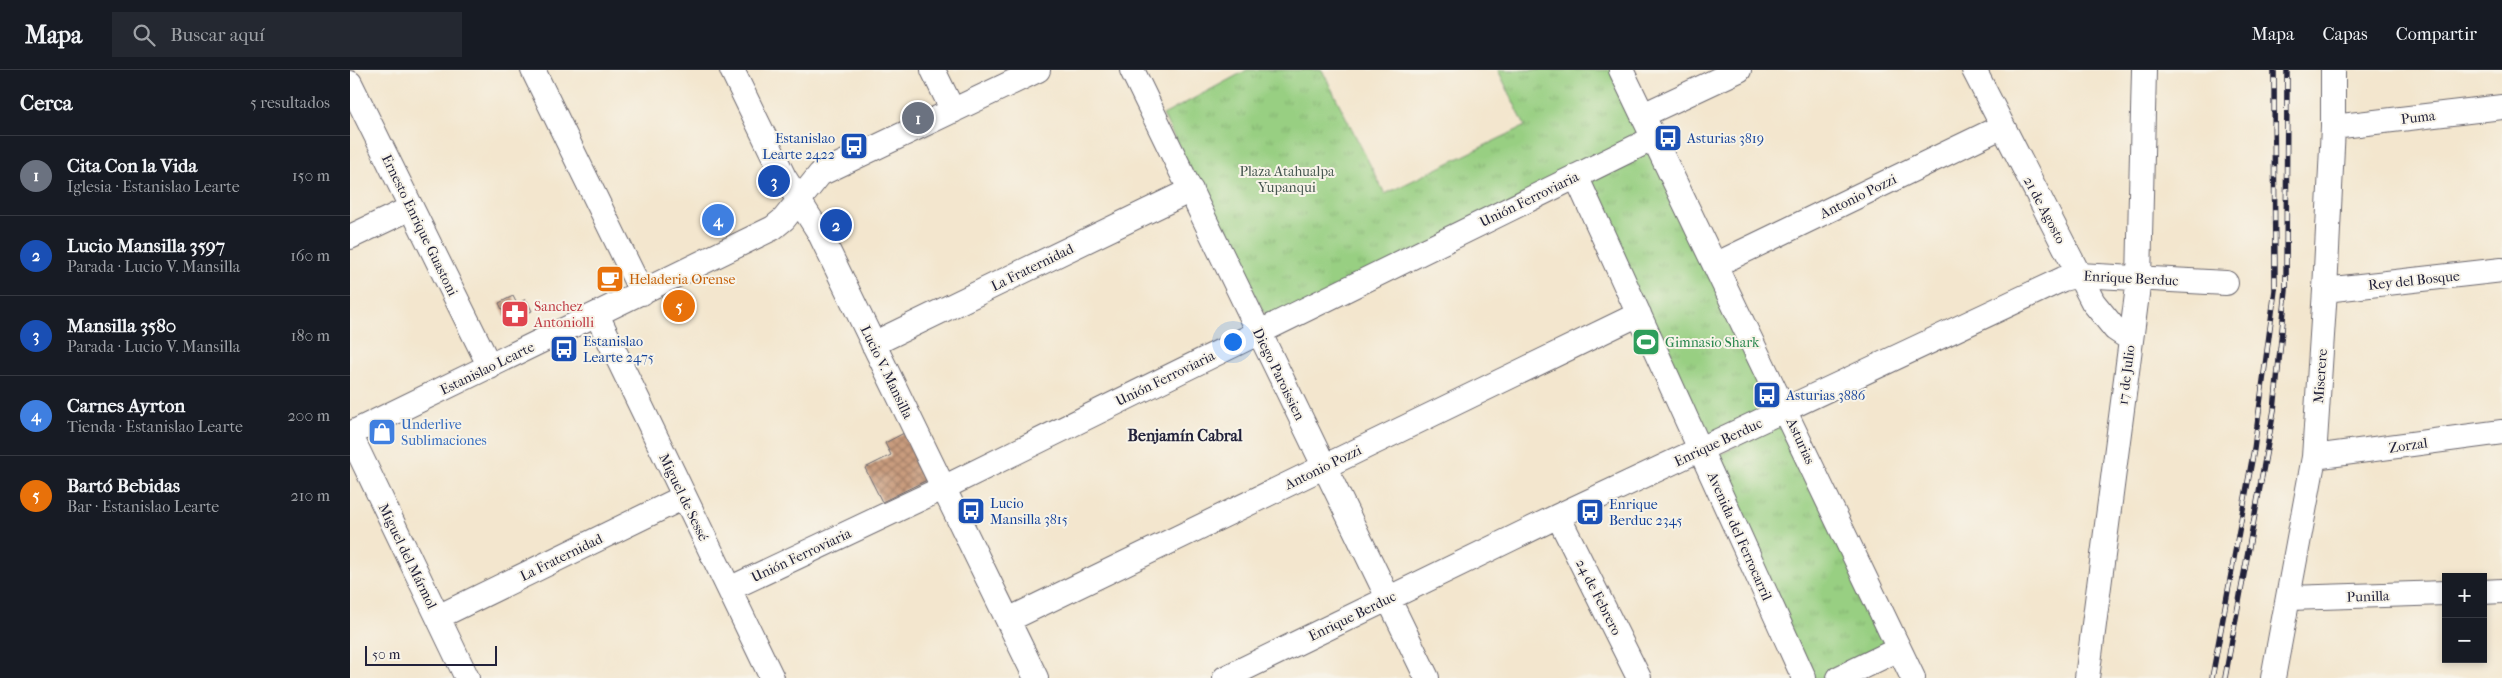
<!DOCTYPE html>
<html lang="es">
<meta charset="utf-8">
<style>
body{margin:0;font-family:"IM FELL French Canon",serif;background:#242831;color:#f1f3f6}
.controls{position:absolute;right:15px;bottom:15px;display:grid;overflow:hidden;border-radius:0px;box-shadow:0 2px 8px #0003}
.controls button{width:45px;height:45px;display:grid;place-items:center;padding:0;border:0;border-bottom:1px solid #363941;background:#171b24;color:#f1f3f6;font:25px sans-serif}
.scale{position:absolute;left:15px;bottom:12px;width:132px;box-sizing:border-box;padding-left:5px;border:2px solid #22223b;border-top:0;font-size:14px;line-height:18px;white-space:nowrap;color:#22223b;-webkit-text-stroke:4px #f7f3e8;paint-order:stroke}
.you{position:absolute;left:882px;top:271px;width:18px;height:18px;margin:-12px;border:4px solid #fff;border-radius:50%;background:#1a73e8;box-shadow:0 0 0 8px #1a73e833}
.badge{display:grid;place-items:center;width:32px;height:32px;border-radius:50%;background:#0f766e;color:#fff;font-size:16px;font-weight:700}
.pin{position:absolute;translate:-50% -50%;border:2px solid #fff;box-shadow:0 1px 5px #0006}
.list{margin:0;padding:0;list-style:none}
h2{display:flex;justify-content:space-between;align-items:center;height:65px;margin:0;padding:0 20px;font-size:21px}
h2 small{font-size:16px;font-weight:400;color:#9ea1a6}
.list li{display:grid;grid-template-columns:32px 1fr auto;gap:15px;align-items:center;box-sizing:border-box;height:80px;padding:0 20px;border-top:1px solid #363941}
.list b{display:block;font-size:19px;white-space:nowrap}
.list p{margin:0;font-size:16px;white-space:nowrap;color:#9ea1a6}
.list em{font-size:16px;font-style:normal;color:#9ea1a6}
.icon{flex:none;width:28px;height:28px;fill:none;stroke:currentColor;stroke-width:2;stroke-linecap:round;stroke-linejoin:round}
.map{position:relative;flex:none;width:2152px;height:608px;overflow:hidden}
header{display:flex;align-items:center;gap:30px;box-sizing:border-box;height:70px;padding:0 25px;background:#171b24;border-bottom:1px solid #363941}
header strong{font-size:24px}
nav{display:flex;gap:28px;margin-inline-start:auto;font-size:18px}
.search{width:350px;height:45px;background:#242831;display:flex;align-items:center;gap:12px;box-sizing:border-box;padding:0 18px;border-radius:0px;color:#9ea1a6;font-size:19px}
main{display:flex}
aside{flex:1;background:#171b24}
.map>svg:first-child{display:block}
.grass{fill:url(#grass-tufts);stroke:#5d785e}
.building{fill:url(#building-cross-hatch)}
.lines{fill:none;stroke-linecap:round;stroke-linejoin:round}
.minor-casing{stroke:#6b676e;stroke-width:26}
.minor{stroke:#fff;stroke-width:24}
.rail-casing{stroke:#22223b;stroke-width:5.5}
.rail{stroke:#f7f3e8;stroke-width:4;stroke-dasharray:11;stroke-linecap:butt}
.labels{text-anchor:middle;stroke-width:4;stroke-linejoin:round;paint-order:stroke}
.street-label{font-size:14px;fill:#22223b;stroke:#f7f3e8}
.transit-label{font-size:14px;fill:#164399;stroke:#f7f3e8;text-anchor:start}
.park-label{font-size:14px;fill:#455650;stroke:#f7f3e8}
.food-label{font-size:14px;fill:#c56008;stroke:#f7f3e8;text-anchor:start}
.health-label{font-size:14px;fill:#be3a42;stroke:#f7f3e8;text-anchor:start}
.leisure-label{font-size:14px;fill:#27864d;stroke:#f7f3e8;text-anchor:start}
.shop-label{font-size:14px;fill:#366cbe;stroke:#f7f3e8;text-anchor:start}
.quarter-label{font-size:16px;font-weight:bold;fill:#22223b;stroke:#f7f3e8}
</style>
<header>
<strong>Mapa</strong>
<div class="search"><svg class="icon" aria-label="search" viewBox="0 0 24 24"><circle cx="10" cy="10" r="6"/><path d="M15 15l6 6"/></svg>Buscar aquí</div>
<nav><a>Mapa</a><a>Capas</a><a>Compartir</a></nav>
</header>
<main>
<aside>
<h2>Cerca<small>5 resultados</small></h2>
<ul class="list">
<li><span class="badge" style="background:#6b7280">1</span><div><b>Cita Con la Vida</b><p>Iglesia · Estanislao Learte</p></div><em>150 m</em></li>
<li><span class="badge" style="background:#1a4fb4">2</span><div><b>Lucio Mansilla 3597</b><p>Parada · Lucio V. Mansilla</p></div><em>160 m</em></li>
<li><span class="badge" style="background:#1a4fb4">3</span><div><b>Mansilla 3580</b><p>Parada · Lucio V. Mansilla</p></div><em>180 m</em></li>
<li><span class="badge" style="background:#3f7fe0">4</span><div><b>Carnes Ayrton</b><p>Tienda · Estanislao Learte</p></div><em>200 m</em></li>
<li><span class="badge" style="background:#e8710a">5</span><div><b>Bartó Bebidas</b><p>Bar · Estanislao Learte</p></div><em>210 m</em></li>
</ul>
</aside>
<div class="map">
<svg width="2152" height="608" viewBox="0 0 2152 608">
<defs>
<pattern id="grass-tufts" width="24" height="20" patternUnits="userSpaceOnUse" patternTransform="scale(1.25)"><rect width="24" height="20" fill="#98cf82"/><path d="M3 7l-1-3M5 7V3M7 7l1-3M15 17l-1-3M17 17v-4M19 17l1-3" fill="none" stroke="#83b171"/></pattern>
<pattern id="building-cross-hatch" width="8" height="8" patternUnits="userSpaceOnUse" patternTransform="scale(1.25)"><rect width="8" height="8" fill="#c99c7e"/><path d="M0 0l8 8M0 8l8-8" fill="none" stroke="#a37f68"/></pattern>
</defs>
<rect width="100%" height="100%" fill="#f7f3e8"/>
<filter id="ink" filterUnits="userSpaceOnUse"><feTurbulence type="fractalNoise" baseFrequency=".02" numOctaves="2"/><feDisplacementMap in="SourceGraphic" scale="10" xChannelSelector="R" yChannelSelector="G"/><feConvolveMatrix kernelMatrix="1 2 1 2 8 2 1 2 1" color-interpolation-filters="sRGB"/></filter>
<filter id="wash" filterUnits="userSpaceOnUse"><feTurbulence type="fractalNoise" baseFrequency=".0096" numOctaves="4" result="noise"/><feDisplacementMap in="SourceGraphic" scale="20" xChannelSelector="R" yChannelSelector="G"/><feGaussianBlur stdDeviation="1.12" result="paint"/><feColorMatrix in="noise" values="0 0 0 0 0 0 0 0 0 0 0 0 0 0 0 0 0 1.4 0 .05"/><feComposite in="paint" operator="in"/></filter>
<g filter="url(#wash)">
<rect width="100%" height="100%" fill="#f3e6ce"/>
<path class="grass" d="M897 0H972L1035 124 1175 56 1148 0H1268L1300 67 919 252 813 45Z
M1302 75 1425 334 1351 371 1232 108Z
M1433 351 1540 576 1475 608H1460L1361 390Z"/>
<g id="blocks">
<path class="building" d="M163 226 167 234 176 229 182 241 171 246 174 252 161 258 149 233Z
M554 363 577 410 532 432 515 398 541 385 535 373Z"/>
</g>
</g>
<g filter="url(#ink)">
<use href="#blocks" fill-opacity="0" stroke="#6b676e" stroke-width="1"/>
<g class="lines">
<defs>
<path id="minor" d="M183 0 292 223
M382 0 434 107 469 162 686 608
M583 0 603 41
M782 0 1077 608
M1271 0 1563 608
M1624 0 1743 232 1765 259 1780 269
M0 13 140 297
M1293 45 1389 0
M1983 57 2152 37
M1226 106 1454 608
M0 167 61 138
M1365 195 1651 57
M1975 220 2152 200
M247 245 422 608
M523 274 841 120
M0 364 423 158 434 149 470 104 688 0
M0 364 117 608
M1964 387 2152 362
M1208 446 1289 608
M379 519 593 418 1304 68
M2133 522 2152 521
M1939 528 2096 523
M88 547 334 427
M658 550 1289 244
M875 608 1208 446 1713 209 1729 205 1876 213
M1489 608 1549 579
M1737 608 1789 209 1794 0
M1923 608 1964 387 1975 220 1983 57V0"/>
</defs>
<use href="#minor" class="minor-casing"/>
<use href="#minor" class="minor"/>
<defs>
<path id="rail" d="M1862 608 1904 379 1925 220 1924 0
M1875 608 1924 340 1936 220 1937 0"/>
</defs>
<use href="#rail" class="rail-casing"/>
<use href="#rail" class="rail"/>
</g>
</g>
<defs>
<symbol id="bus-square" viewBox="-11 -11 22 22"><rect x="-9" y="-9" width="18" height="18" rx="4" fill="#1a4fb4" stroke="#f7f3e8"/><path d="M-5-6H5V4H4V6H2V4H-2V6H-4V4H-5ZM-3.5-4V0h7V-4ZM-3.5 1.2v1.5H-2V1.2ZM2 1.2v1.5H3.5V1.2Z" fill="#fff"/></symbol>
<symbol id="cafe-square" viewBox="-11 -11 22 22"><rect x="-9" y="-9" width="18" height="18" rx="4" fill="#e8710a" stroke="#f7f3e8"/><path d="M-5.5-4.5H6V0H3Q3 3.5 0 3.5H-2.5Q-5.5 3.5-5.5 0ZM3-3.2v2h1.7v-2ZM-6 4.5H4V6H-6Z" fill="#fff"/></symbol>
<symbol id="pharmacy-square" viewBox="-11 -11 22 22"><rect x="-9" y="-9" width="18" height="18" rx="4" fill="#e0444e" stroke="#f7f3e8"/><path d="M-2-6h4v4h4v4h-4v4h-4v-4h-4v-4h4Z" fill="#fff"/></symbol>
<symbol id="stadium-square" viewBox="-11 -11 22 22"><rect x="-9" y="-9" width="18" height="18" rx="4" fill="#2e9e5b" stroke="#f7f3e8"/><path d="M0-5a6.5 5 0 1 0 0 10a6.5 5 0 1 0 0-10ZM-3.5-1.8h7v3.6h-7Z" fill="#fff"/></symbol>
<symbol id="shop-square" viewBox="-11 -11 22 22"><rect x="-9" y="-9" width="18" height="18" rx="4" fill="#3f7fe0" stroke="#f7f3e8"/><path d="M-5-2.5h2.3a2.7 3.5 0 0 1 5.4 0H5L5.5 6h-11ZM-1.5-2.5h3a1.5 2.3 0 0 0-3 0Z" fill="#fff"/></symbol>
</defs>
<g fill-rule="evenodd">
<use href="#bus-square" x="1302" y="52" width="32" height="32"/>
<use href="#bus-square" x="488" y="60" width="32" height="32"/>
<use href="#cafe-square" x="244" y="193" width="32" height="32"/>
<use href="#pharmacy-square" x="149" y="228" width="32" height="32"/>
<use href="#stadium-square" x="1280" y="256" width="32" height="32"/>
<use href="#bus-square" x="198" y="263" width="32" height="32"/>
<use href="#bus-square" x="1401" y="309" width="32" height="32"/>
<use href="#shop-square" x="16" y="346" width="32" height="32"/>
<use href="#bus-square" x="605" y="425" width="32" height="32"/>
<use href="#bus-square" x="1224" y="426" width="32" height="32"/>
</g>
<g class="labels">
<g class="street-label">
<text transform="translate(2068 47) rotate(-7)" y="5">Puma</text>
<text transform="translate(1508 126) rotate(-26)" y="5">Antonio Pozzi</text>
<text transform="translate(1179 129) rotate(-26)" y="5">Unión Ferroviaria</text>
<text transform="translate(1695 140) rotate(62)" y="5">21 de Agosto</text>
<text transform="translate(70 155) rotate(64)" y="5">Ernesto Enrique Guastoni</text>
<text transform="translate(682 197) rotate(-26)" y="5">La Fraternidad</text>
<text transform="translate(1781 208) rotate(3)" y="5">Enrique Berduc</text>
<text transform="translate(2064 210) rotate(-6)" y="5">Rey del Bosque</text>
<text transform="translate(137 298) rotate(-26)" y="5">Estanislao Learte</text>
<text transform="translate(537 302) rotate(64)" y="5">Lucio V. Mansilla</text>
<text transform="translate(929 304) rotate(64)" y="5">Diego Paroissien</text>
<text transform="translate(1776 305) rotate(-83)" y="5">17 de Julio</text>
<text transform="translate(1970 306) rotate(-86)" y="5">Miserere</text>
<text transform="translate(815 308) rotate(-26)" y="5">Unión Ferroviaria</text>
<text transform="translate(1451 371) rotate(65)" y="5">Asturias</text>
<text transform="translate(1368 372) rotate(-25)" y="5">Enrique Berduc</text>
<text transform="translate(2058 375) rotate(-8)" y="5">Zorzal</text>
<text transform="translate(973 397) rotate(-26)" y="5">Antonio Pozzi</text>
<text transform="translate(334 427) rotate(64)" y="5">Miguel de Sessé</text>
<text transform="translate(1390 466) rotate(66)" y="5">Avenida del Ferrocarril</text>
<text transform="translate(451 485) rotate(-25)" y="5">Unión Ferroviaria</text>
<text transform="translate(58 486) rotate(64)" y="5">Miguel del Mármol</text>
<text transform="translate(211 487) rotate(-26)" y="5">La Fraternidad</text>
<text transform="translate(2018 526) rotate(-2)" y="5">Punilla</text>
<text transform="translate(1249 527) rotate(63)" y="5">24 de Febrero</text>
<text transform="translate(1002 546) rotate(-26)" y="5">Enrique Berduc</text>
</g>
<g class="transit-label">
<text x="485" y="73" text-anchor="end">Estanislao<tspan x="485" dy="16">Learte 2422</tspan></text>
<text x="1337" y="73">Asturias 3819</text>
<text x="233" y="276">Estanislao<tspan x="233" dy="16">Learte 2475</tspan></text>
<text x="1436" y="330">Asturias 3886</text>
<text x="640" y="438">Lucio<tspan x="640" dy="16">Mansilla 3815</tspan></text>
<text x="1259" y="439">Enrique<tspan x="1259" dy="16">Berduc 2345</tspan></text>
</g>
<g class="park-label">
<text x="937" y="106">Plaza Atahualpa<tspan x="937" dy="16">Yupanqui</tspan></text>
</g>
<g class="food-label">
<text x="279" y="214">Heladeria Orense</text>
</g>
<g class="health-label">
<text x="184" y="241">Sanchez<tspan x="184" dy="16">Antoniolli</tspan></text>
</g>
<g class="leisure-label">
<text x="1315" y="277">Gimnasio Shark</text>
</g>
<g class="shop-label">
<text x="51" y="359">Underlive<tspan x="51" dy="16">Sublimaciones</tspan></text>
</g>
<g class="quarter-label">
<text x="835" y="371">Benjamín Cabral</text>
</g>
</g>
</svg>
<div class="controls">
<button>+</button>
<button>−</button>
</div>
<div class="scale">50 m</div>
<div class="you"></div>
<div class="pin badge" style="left:568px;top:48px;background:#6b7280">1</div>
<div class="pin badge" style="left:486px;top:155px;background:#1a4fb4">2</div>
<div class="pin badge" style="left:424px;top:111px;background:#1a4fb4">3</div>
<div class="pin badge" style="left:368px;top:150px;background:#3f7fe0">4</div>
<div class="pin badge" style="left:329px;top:236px;background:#e8710a">5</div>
</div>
</main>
